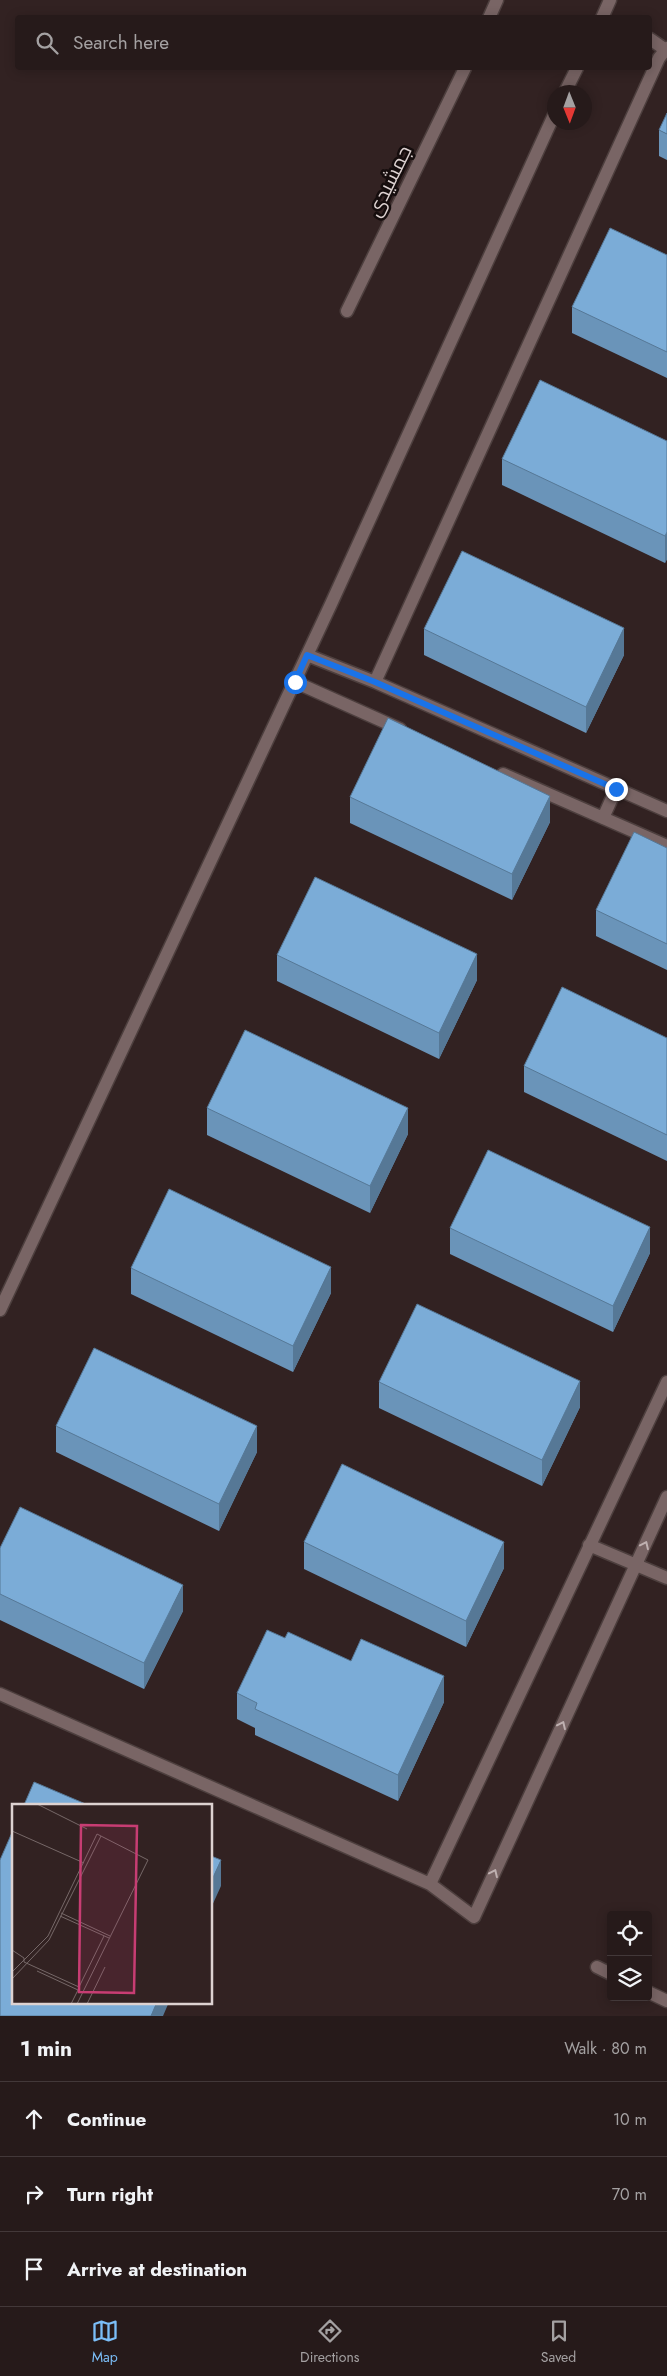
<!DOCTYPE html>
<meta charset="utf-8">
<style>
body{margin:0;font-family:Jost,Cairo,sans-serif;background:#2e2323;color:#f1f3f6}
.controls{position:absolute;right:15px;bottom:15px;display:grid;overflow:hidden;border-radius:5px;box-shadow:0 2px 12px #0003}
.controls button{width:45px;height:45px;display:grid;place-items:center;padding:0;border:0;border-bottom:1px solid #423839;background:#261a1a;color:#f1f3f6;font:25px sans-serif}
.compass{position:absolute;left:547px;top:85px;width:45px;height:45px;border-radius:50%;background:#261a1a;box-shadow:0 2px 12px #0003;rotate:179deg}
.stop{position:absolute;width:15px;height:15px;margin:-11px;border:4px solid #1a73e8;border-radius:50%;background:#fff}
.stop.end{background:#1a73e8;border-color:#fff;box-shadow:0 1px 5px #0008}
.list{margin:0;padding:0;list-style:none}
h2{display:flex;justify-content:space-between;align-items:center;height:65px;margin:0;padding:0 20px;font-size:21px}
h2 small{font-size:16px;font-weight:400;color:#a4a1a2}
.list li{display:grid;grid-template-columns:32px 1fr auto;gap:15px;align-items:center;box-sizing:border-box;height:75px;padding:0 20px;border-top:1px solid #423839}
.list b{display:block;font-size:19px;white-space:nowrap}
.list em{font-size:16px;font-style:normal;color:#a4a1a2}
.icon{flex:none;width:28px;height:28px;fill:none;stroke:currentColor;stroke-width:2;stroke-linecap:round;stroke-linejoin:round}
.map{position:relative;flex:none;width:667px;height:2016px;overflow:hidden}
.search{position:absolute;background:#261a1a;box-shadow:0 2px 12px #0003;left:15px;right:15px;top:15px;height:55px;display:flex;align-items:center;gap:12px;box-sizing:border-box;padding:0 18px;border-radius:5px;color:#a4a1a2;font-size:19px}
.sheet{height:290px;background:#261a1a}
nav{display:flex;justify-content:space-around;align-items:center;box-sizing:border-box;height:70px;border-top:1px solid #423839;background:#261a1a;font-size:14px;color:#a4a1a2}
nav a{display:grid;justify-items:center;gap:2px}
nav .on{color:#7bbef8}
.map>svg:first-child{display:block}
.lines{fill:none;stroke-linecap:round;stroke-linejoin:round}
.service-casing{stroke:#4d3f3e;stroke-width:15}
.minor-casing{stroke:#4d3f3e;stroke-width:15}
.service{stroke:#796565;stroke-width:12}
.minor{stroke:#796565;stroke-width:12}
.wall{fill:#6a94b9}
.shaded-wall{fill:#567896}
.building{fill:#7bacd7;stroke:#567896}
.oneway{stroke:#bfb1b1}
.route{stroke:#1a73e8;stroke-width:6}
.labels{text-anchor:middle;stroke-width:5;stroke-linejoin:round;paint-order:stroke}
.street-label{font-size:20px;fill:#ddd2d1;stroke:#150d0d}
.inset-road{fill:none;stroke:#766868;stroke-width:1}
.view{fill:#c73d73;fill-opacity:0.15;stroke:#c73d73;stroke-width:2.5}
.inset-edge{fill:none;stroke:#ddd2d1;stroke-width:2.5}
</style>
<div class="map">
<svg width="667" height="2016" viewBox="0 0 667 2016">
<rect width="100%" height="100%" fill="#322222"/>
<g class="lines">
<defs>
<path id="service" d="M602 18 610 0
M650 39 666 50
M565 92 577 68
M307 655 375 682 667 811
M295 682 400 729
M375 682 659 58 667 48
M503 774 667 846
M603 818 616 789
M0 1310 331 604 554 115
M589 1545 667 1578
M0 1694 430 1884 474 1917 667 1497
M430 1884 667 1382
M597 1967 611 1974
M648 1992 667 2001"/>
<path id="minor" d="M489 18 497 0
M347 311 465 68"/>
</defs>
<use href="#service" class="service-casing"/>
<use href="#minor" class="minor-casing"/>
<use href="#service" class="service"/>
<use href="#minor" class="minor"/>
</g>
<path class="wall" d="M659 130 667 134V160L659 156Z
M667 255V378L572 333V307Z
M667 441V559L665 563 502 485V459Z
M424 629 624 655 586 733 424 655Z
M350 797 550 822 512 900 350 823Z
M667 848V970L596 936V910Z
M277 955 477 980 439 1059 277 981Z
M667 1038V1161L524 1092V1066Z
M207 1108 408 1134 370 1213 207 1135Z
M450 1228 650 1253 613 1332 450 1254Z
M131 1268 331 1293 293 1372 131 1294Z
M379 1382 580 1407 542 1486 379 1408Z
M56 1426 257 1452 219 1531 56 1452Z
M304 1542 504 1568 466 1647 304 1569Z
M0 1548 183 1611 144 1689 0 1620Z
M237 1693 444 1702 398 1801 255 1735V1728L237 1719Z"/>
<path class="shaded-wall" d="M667 532V559L665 563V536Z
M624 628V655L586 733V707Z
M550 796V822L512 900V874Z
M477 954V980L439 1059V1033Z
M408 1108V1134L370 1213V1186Z
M650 1227V1253L613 1332V1306Z
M331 1267V1293L293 1372V1346Z
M580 1381V1407L542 1486V1460Z
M257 1426V1452L219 1531V1504Z
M504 1542V1568L466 1647V1621Z
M183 1585V1611L144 1689V1663Z
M444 1676V1702L398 1801V1775Z
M221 1860V1886L211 1908V1882Z
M157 2002H169L163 2016H151Z"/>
<path class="building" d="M667 113V134L659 130Z
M610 228 667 255V352L572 307Z
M540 380 667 441V532L665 536 502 459Z
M462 551 624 628 586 707 424 629Z
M388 718 550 796 512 874 350 797Z
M634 832 667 848V944L596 910Z
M315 877 477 954 439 1033 277 955Z
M562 987 667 1038V1135L524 1066Z
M245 1030 408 1108 370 1186 207 1108Z
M488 1150 650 1227 613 1306 450 1228Z
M169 1189 331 1267 293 1346 131 1268Z
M417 1304 580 1381 542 1460 379 1382Z
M94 1348 257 1426 219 1504 56 1426Z
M342 1464 504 1542 466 1621 304 1542Z
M20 1507 183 1585 144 1663 0 1594V1548Z
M267 1630 285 1638 288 1632 351 1661 361 1639 444 1676 398 1775 255 1709 257 1703 237 1693Z
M34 1782 88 1805H24Z
M14 1828V2002H157L151 2016H0V1860Z
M211 1856 221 1860 211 1882Z"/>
<defs><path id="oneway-chevron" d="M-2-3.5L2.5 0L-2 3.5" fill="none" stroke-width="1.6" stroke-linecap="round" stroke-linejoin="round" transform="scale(1.25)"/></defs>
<g class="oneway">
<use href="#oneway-chevron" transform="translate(645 1545) rotate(-65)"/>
<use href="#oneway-chevron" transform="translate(562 1725) rotate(-65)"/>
<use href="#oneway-chevron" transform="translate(494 1873) rotate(-65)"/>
</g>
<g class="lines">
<path class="route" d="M295 682 307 655 375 682 616 789"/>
</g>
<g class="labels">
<g class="street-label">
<text transform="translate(389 181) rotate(-64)" y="7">جمشیدی</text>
</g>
</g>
<g transform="translate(12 1804)">
<rect width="200" height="200" fill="#322222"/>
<path class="inset-road" d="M25 0 75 25M0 27 72 59M49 109 98 132M48 112 97 134M0 146 12 154V158L67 183M25 167 66 186 59 200M0 168 36 132 85 30 136 56 65 200M0 175 37 136 89 32M67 183 92 132M75 200 93 163"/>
<path class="view" d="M69 21 125 22 122 189 67 188Z"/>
<rect width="200" height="200" class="inset-edge"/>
</g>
</svg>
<div class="controls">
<button><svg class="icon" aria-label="locate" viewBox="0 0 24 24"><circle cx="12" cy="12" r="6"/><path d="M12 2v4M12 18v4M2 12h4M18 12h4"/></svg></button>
<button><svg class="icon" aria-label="layers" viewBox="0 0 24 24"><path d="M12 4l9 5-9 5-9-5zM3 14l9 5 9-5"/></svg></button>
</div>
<svg class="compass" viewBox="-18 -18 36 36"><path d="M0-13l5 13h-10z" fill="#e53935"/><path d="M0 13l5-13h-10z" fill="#a4a1a2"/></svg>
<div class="stop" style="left:295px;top:682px"></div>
<div class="stop end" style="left:616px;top:789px"></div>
<div class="search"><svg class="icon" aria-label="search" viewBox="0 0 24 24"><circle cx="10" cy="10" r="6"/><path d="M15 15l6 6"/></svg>Search here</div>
</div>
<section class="sheet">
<h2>1 min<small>Walk · 80 m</small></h2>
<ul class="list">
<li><svg class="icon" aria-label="ahead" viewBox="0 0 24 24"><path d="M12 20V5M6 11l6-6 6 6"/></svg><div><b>Continue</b></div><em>10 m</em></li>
<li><svg class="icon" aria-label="right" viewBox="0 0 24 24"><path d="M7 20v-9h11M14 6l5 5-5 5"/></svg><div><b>Turn right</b></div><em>70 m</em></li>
<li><svg class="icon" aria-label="arrive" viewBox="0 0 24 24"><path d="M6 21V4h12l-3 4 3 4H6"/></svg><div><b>Arrive at destination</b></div></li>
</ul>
</section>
<nav>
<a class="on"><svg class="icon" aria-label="map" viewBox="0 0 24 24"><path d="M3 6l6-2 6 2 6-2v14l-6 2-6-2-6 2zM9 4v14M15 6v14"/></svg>Map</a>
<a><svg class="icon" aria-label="directions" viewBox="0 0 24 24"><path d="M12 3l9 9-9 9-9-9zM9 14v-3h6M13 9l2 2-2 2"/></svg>Directions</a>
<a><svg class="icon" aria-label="saved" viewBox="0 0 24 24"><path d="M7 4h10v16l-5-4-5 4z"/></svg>Saved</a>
</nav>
